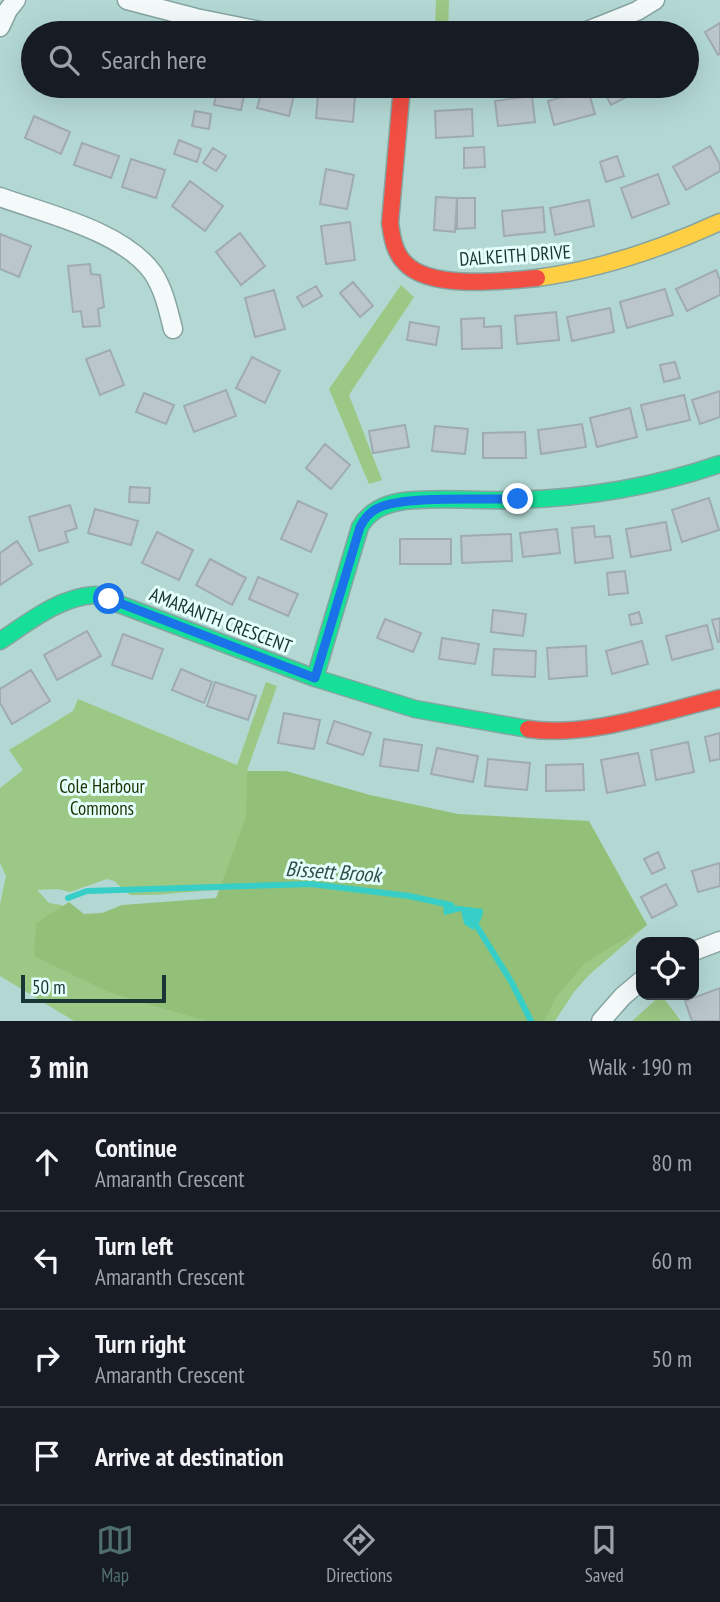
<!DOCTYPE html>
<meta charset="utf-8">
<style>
body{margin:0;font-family:"PT Sans Narrow",sans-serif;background:#242831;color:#f1f3f6}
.controls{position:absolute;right:21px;bottom:21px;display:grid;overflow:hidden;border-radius:14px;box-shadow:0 7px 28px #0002}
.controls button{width:63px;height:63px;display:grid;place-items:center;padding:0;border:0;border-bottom:2px solid #363941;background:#171b24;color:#f1f3f6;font:35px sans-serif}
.scale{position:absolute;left:21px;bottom:18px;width:145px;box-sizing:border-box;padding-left:7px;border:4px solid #1a3533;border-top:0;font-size:19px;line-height:24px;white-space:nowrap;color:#1a3533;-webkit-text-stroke:5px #e5fffc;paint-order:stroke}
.stop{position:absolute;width:21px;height:21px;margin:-16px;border:5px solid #1a73e8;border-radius:50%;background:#fff}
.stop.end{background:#1a73e8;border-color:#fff;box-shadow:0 2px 7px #0008}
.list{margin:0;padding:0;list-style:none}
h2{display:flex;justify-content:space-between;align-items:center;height:91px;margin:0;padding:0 28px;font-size:30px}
h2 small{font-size:23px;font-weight:400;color:#9ea1a6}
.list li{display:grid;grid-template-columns:46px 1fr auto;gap:21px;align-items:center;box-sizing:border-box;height:98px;padding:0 28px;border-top:2px solid #363941}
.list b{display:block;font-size:26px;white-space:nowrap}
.list p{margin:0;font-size:23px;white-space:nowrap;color:#9ea1a6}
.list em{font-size:23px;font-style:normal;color:#9ea1a6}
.icon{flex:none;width:38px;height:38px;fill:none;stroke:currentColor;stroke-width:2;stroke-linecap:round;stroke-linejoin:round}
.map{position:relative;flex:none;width:720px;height:1021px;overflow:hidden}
.search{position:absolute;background:#171b24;box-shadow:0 7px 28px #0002;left:21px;right:21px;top:21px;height:77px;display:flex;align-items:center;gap:18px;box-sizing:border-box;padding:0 24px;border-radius:38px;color:#9ea1a6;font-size:26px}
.sheet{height:483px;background:#171b24}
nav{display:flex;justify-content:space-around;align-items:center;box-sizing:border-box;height:98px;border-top:2px solid #363941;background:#171b24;font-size:19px;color:#9ea1a6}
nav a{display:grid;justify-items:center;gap:4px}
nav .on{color:#506e6b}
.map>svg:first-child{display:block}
.green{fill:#9cc885}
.forest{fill:#93c078}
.water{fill:#36cec7}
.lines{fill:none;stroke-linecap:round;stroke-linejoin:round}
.stream{stroke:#36cec7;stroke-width:6}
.building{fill:#bac5cc;stroke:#9fabb1;stroke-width:2}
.street-casing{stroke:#86a4a1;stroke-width:21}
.fast-casing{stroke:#86a4a1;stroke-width:19}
.slow-casing{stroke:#86a4a1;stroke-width:19}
.jam-casing{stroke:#86a4a1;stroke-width:19}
.street{stroke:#f4f9f9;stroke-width:18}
.fast{stroke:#16e098;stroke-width:16}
.slow{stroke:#ffcf43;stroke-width:16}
.jam{stroke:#f24e42;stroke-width:16}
.route{stroke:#1a73e8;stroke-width:9}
.labels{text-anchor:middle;stroke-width:6;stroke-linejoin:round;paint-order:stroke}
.street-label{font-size:19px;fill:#1a3533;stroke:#e5fffc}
.park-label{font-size:19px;fill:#1e3100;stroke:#e5fffc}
.water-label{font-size:21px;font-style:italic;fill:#2d4e4b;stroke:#e5fffc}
</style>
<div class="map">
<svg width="720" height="1021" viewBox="0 0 720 1021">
<rect width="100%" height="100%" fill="#b3d8d4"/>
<path class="green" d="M436 0H449L448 31 435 30Z
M401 285 414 297 349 395 382 480 369 484 329 389Z
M266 682 277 686 247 771 354 803 594 833 647 925 589 975 574 992 555 1021H541L237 890C200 889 167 896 130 895L114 881 107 879 70 892 58 889 37 890 49 903C61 905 67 904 73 915L528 1021H74L0 976V904L6 876 0 863V788L23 770 9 750 73 711 78 699 237 765Z
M661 995 681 1021H632Z"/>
<path class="forest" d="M247 771H286L370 795 458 814 589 821 647 925 585 963 557 996 544 1021H206L108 992 34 956 36 923 69 902 84 914 102 913 122 905 216 898 246 817Z"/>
<path class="water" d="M443 904 483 909C483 918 479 924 473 930L464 924 461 911 444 915Z"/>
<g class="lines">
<path class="stream" d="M68 898 87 891 311 884 409 896 451 905
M473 920 512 983 531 1021"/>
</g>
<path class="building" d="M720 23V54L718 55 705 32Z
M153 86H187L186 93 152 89Z
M218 86H246L241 110 214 105Z
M263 86H274L295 91 289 116 257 108Z
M601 86H645L646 87 611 105Z
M588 90 595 114 554 125 548 101Z
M318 94 355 97 353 122 316 118Z
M532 96 535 122 498 126 495 101Z
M472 109 473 136 436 138 435 111Z
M195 111 211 114 209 129 192 126Z
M34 116 70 132 61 154 25 138Z
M179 140 201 149 197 162 174 154Z
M82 143 119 156 111 178 74 165Z
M710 146 720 164V171L686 190 673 167Z
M484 147 485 167 464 168V148Z
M213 148 226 156 216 171 203 163Z
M617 156 624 176 606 182 600 162Z
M131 159 165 170 156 198 122 187Z
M326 169 354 175 347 209 320 204Z
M658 174 669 204 632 218 621 188Z
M190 181 223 206 205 231 172 206Z
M436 197 457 198 455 232 434 230Z
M457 198H475V228L457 229Z
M589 200 594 226 555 235 550 208Z
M543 207 545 232 504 236 502 211Z
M350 222 355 260 326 264 321 226Z
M240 233 265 266 241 285 216 252Z
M0 234 31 246 19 277 0 269Z
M90 264 91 274 100 275 104 307 98 309 100 326 83 327 81 311 73 312 68 266Z
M716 270 720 280V295L687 311 676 289Z
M353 282 373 306 360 317 340 293Z
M316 286 322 296 303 307 297 297Z
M665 289 673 315 627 328 620 302Z
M274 290 285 329 255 337 245 298Z
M610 308 614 332 572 341 567 317Z
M556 312 559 340 517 344 515 316Z
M484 318V327L501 326 502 348 462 349 461 319Z
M410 322 439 327 436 345 407 340Z
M110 350 124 385 100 395 86 359Z
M252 357 280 371 265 403 236 388Z
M675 362 680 378 664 382 660 365Z
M226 390 236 416 194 432 184 406Z
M720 391V417L700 424 692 400Z
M144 393 174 405 166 424 136 412Z
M684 395 690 420 647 430 641 405Z
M630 408 637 437 597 447 590 418Z
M582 424 586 447 541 454 538 430Z
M405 425 409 447 373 453 369 431Z
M435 426 468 429 465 454 432 451Z
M525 432 526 458H483V433Z
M325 444 350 465 331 489 306 468Z
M130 487 150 488 149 503 129 502Z
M709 498 719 530 682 542 672 510Z
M298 501 327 514 311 552 281 539Z
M70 505 77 528 65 532 68 542 39 551 29 517Z
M95 509 138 521 131 545 88 533Z
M666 522 671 550 631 557 626 529Z
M594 526 595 537 610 536 613 558 575 563 572 528Z
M557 529 560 553 523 557 520 533Z
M157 532 193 550 179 580 142 563Z
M511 534 512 561 462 563 461 536Z
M400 539H451V564H400Z
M17 541 32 564 0 585V553Z
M210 559 246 578 232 605 196 585Z
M625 571 628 593 609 595 607 573Z
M258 577 298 594 288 616 249 599Z
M493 610 526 614 523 636 491 632Z
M639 612 642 623 631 625 629 615Z
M720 618V641L718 642 712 620Z
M385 619 421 633 413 652 377 638Z
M707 625 713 649 672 660 666 636Z
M87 631 101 656 57 680 44 655Z
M123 634 163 649 152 679 112 665Z
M442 638 479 644 475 664 439 659Z
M642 641 648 664 612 674 606 651Z
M586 646 587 676 549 679 547 648Z
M494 649 536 651 535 677 492 675Z
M181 669 212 682 204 703 172 690Z
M31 670 50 701 12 724 0 703V689Z
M215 682 256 696 248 720 207 706Z
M284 713 320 720 314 749 278 743Z
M334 721 371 733 363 755 327 743Z
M720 733V759L710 761 705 737Z
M384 739 422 745 418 771 380 766Z
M688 742 694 772 656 780 651 750Z
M437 748 478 756 473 782 431 774Z
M638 753 645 785 607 793 601 760Z
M488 759 530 763 527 790 485 786Z
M583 764 584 790 546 791V765Z
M658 852 665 868 652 874 644 859Z
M720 863V886L698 892 692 871Z
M666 884 677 905 652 918 641 897Z
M720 988V1021H692L685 1001Z"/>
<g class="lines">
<defs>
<path id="street" d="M127 0 196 18 270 33
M0 27 8 10 16 0
M582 33 637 11 655 0
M0 197C47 214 123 231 153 273 164 290 168 309 173 329
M694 951 720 941
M601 1021 623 996 641 981"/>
<path id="fast" d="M0 641C29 622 59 597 95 595L315 678 415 709 528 729
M315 678 360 527C370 510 385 504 404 501 440 497 479 501 516 500 587 498 653 487 720 464"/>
<path id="slow" d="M537 278C602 269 661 249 720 222"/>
<path id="jam" d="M402 86 390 223C392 237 394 252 405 263 430 290 503 281 537 278
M528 729C588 738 661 712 720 698"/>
</defs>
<use href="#street" class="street-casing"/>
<use href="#fast" class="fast-casing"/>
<use href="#slow" class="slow-casing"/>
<use href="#jam" class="jam-casing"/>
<use href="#street" class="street"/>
<use href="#fast" class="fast"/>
<use href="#slow" class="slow"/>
<use href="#jam" class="jam"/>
</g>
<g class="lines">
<path class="route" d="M109 599 315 678 360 527C364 519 370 512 378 508 404 495 486 500 518 499"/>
</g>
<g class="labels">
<g class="street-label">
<text transform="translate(515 255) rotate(-4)" y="7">DALKEITH DRIVE</text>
<text transform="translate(221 620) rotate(21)" y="7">AMARANTH CRESCENT</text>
</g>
<g class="park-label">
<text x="102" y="793">Cole Harbour<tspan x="102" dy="22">Commons</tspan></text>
</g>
<g class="water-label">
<text transform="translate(333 872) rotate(4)" y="7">Bissett Brook</text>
</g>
</g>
</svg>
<div class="controls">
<button><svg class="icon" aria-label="locate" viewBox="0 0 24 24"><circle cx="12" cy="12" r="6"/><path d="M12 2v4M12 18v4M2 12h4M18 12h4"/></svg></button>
</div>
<div class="scale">50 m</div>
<div class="stop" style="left:109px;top:599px"></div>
<div class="stop end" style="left:518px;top:499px"></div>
<div class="search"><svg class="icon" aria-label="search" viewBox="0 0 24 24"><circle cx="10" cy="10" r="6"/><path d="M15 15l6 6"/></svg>Search here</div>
</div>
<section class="sheet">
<h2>3 min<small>Walk · 190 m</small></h2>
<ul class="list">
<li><svg class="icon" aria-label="ahead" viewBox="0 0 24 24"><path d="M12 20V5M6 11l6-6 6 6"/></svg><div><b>Continue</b><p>Amaranth Crescent</p></div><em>80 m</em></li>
<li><svg class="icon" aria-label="left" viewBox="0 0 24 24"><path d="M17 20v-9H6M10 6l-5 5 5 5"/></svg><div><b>Turn left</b><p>Amaranth Crescent</p></div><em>60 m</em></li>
<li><svg class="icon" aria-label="right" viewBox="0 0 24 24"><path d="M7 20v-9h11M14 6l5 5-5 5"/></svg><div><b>Turn right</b><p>Amaranth Crescent</p></div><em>50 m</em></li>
<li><svg class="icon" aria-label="arrive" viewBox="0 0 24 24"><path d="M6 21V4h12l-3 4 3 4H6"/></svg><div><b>Arrive at destination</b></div></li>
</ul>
</section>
<nav>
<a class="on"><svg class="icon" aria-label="map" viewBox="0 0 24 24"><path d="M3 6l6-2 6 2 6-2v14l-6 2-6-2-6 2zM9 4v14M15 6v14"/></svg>Map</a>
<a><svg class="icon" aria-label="directions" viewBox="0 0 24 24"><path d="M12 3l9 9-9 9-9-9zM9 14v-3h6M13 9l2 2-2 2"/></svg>Directions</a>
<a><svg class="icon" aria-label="saved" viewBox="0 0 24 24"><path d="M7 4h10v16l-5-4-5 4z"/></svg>Saved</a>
</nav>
